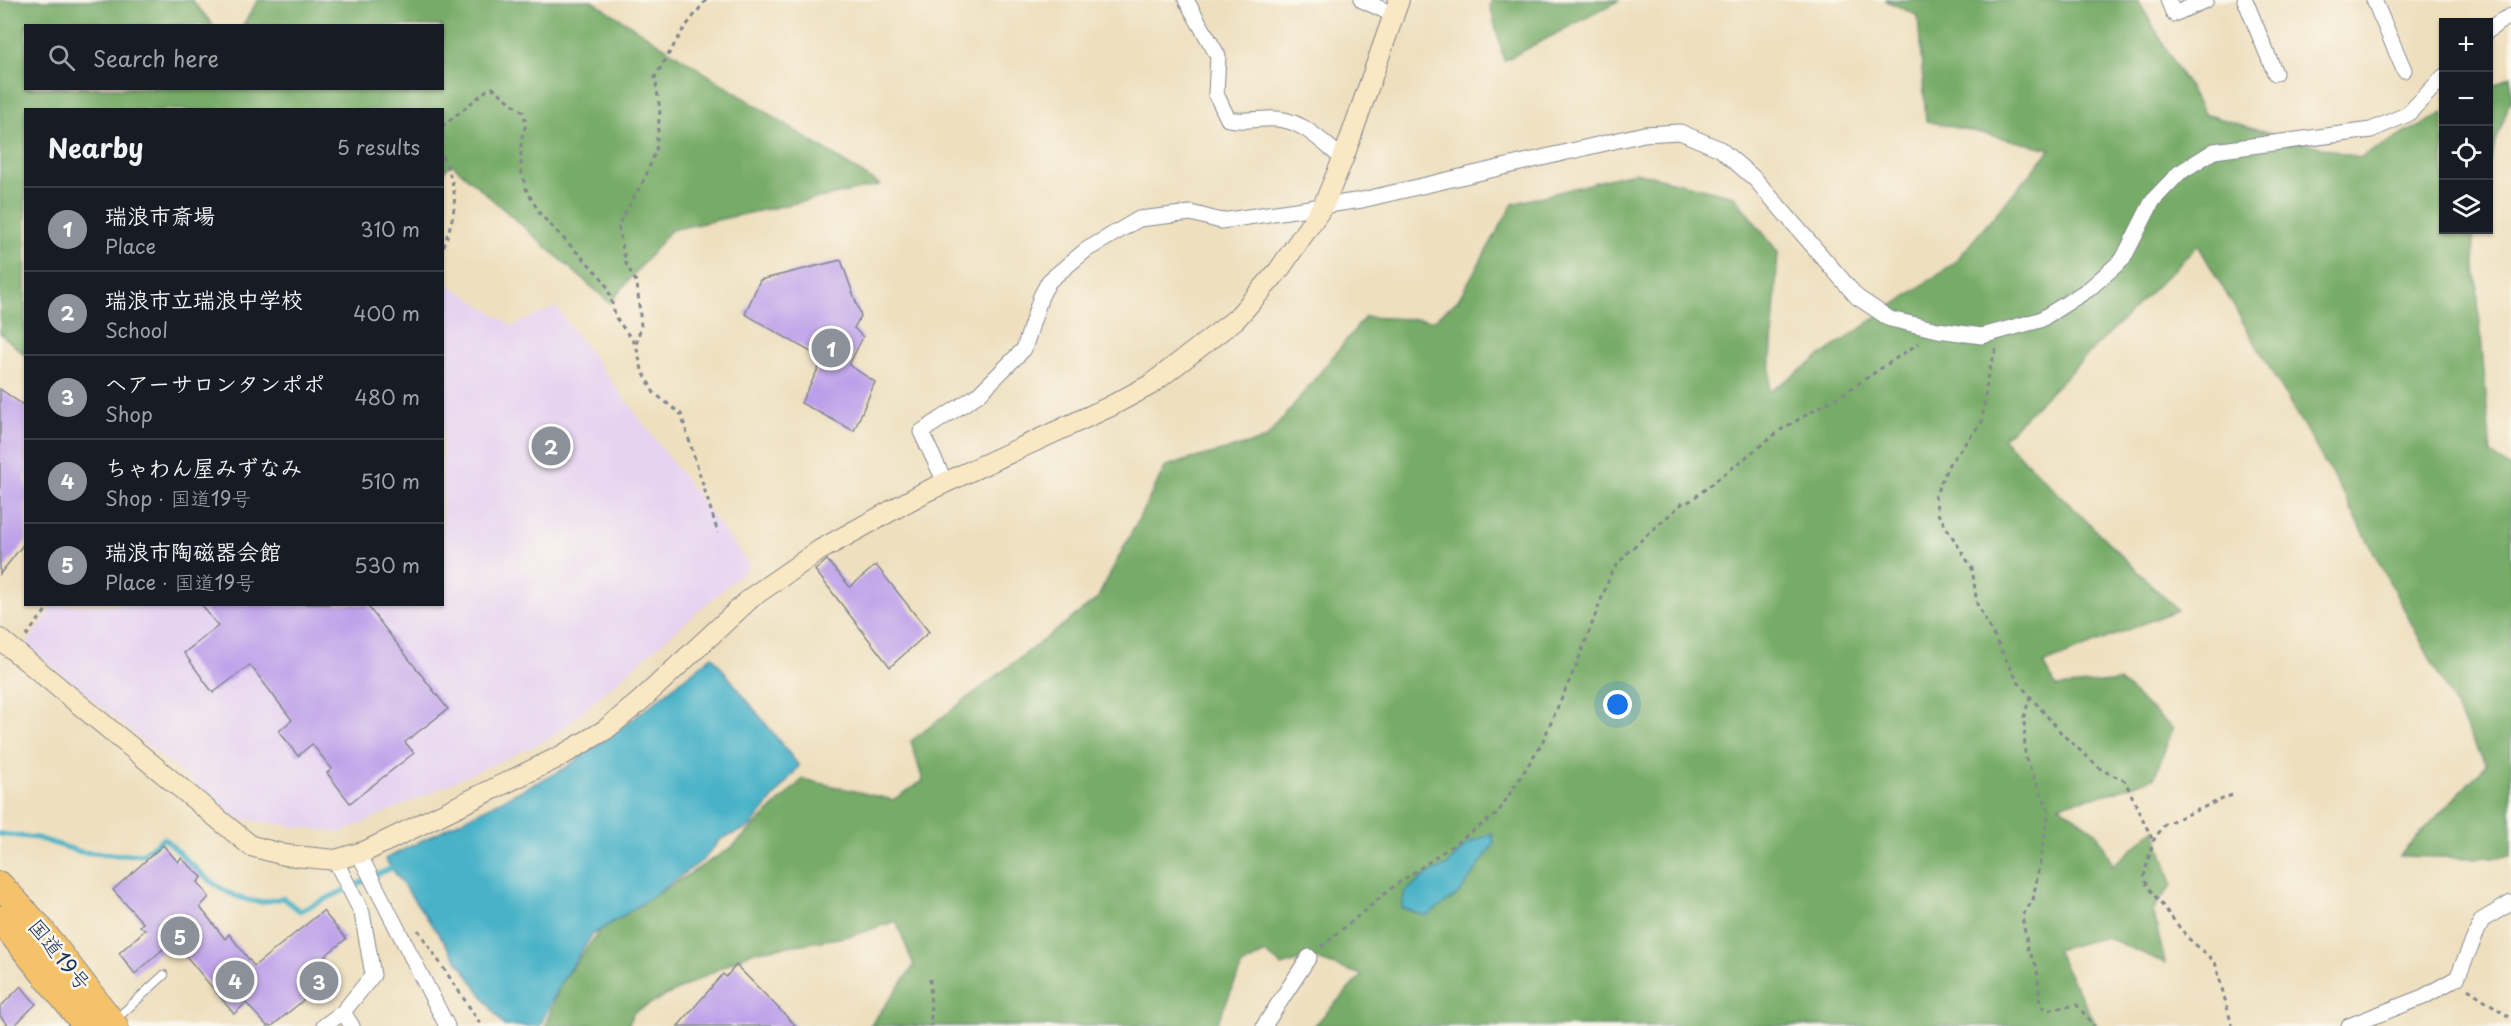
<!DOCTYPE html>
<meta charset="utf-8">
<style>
body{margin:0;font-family:"Playpen Sans","Klee One",sans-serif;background:#20242c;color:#f1f3f6}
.controls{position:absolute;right:18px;top:18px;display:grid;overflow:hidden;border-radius:0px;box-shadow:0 2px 4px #0004}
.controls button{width:54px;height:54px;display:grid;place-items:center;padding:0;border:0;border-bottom:2px solid #363941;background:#171b24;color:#f1f3f6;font:30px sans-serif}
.you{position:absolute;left:1618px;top:705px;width:21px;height:21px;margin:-15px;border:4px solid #fff;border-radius:50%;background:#1a73e8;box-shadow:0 0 0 9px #1a73e833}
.badge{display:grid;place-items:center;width:39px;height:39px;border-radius:50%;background:#8c9099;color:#fff;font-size:20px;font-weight:700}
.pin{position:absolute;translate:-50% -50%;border:3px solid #fff;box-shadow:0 2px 6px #0006}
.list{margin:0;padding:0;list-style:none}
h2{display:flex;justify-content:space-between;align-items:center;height:78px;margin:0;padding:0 24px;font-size:26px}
h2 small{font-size:20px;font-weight:400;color:#9ea1a6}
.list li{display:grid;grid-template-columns:39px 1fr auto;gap:18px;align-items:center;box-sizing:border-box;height:84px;padding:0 24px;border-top:2px solid #363941}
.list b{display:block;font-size:22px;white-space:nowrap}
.list p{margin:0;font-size:20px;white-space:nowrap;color:#9ea1a6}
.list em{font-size:20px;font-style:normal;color:#9ea1a6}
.icon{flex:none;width:33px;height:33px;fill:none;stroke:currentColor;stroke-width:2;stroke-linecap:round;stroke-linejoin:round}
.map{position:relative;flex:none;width:2511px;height:1026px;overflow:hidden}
.search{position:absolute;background:#171b24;box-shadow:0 2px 4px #0004;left:24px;top:24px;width:420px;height:66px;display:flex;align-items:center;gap:15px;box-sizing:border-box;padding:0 21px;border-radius:0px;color:#9ea1a6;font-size:22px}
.panel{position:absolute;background:#171b24;box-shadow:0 2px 4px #0004;left:24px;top:108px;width:420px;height:498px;border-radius:0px}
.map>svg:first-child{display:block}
.built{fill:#e5d3f1}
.forest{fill:#77ac68;stroke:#496e63;stroke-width:1.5}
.water{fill:#49b2c8;stroke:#327093;stroke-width:1.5}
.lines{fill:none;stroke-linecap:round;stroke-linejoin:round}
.stream{stroke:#49b2c8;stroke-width:5}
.building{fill:#bc9fea}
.lane-casing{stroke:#84878e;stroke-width:10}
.street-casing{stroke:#84878e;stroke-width:17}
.secondary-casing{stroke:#84878e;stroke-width:22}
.highway-casing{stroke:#84878e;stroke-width:28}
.path{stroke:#84878e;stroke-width:3;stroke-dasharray:4.5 4.5;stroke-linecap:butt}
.lane{stroke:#fff;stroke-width:8}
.street{stroke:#fff;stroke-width:15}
.secondary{stroke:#fae7c3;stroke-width:20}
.highway{stroke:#f3c26a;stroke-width:26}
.labels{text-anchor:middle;stroke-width:5;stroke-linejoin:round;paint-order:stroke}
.street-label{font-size:21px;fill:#1b2f5e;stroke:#fbf7ec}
</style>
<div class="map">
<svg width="2511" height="1026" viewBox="0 0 2511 1026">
<rect width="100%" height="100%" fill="#fbf7ec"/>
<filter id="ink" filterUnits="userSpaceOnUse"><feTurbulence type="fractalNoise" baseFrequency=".0167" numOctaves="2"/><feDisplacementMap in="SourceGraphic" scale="12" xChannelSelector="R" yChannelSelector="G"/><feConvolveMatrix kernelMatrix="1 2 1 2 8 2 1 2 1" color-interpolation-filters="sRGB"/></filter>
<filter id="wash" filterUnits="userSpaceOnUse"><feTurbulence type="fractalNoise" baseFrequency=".008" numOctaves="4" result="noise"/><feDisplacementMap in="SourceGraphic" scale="24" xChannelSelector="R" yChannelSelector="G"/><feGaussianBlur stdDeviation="1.35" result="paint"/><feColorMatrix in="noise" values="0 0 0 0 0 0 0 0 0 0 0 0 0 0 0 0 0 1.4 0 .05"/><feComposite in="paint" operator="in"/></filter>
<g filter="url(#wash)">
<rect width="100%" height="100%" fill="#eedfbe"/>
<path class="built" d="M443 280 512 326 556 307 750 566 553 737 341 833 236 818 26 645 54 605 442 604Z"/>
<path class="forest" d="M0 0H192L213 25 26 26V88H442V26L243 25 258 0H591L880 185 671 230 610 303 452 164 443 172 442 110H26L25 355 0 333Z
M1492 0H1620L1504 61 1490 5Z
M1885 0H2138L2204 114 2359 158 2443 113 2444 230H2472L2491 454 2511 468V856L2474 858 2399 856 2486 765 2342 492 2198 245 2003 439 2177 610 2043 664 2057 687 2120 681 2173 729 2154 778 2114 792 2059 805 2097 833 2113 865 2155 829 2172 884 2153 910 2165 963 2106 937 2056 950 2097 1026H1314L1362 975 1309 957 1282 966 1265 953 1242 966 1216 1026H870L914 966 896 921 851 936 752 952 634 1012 628 1026H545L561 982 601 929 731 848 803 779 893 800 923 781 911 741 1097 599 1166 466 1266 439 1365 317 1434 320 1458 300 1513 204 1635 172 1734 196 1778 252 1769 392 1954 263 2051 149 1926 121 1918 16Z
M2511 76V98L2489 162V88Z"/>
<path class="water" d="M712 656 799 766 750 827 721 839 703 860 643 903 592 935 561 982 540 1026H504L385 859 564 769 636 717Z
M1492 833 1494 844 1460 893 1426 916 1402 908 1405 892 1428 874 1446 866 1468 844Z"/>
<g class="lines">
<path class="stream" d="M0 834 37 838 81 852 118 855 142 854 164 838C191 863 221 900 260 902 267 902 276 899 283 898L300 911 396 866"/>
</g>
<g id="blocks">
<path class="building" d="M841 260 861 316 854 328 863 337 849 365 875 382 854 431 801 403 823 359 745 314 760 280Z
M0 389 26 407V541L0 574Z
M827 560 850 587 876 565 929 632 890 667 815 570Z
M201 604H366L448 709 405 742 414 753 350 803 327 773 332 769 312 744 298 756 279 731 292 720 250 665 213 693 184 653 218 626Z
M163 845 178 862 181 858 202 877 198 882 209 897 200 907 225 939 229 934 254 966 323 911 346 939 320 960 337 982 315 999 311 994 272 1026H267L246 1003 234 1014 173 940 135 974 119 953 145 930 140 926 143 923 113 890Z
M736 965 796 1026H678L723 974 726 977Z
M21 986 36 1004 14 1026H9L0 1016V1007Z"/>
</g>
</g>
<g filter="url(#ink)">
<use href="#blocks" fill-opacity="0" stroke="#84878e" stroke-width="1.5"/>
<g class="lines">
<defs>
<path id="lane" d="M114 1021 164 975"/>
<path id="street" d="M1186 0 1218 56 1216 94 1228 119C1242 122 1252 119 1266 119 1299 116 1319 139 1343 159
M1362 0 1394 15
M2168 0 2174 14 2206 0
M2245 0 2275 73
M2374 0 2404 70
M2488 31 2499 22 2511 16
M946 484 921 432 979 394 1024 349 1041 296 1049 281 1086 250 1139 219 1191 213 1221 221 1362 200 1644 134 1680 132 1720 149 1755 179 1857 297 1890 319 1938 330 1982 336 2040 320 2089 289 2123 259 2153 200 2179 173 2214 151 2371 130 2408 114 2444 76
M359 854 447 1026
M343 1012 352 1026
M324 1026 343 1012 373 975 362 913 335 860
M1264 1026 1309 957
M2349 1026 2423 997 2457 978 2482 920 2511 903"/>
<path id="secondary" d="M0 639 251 846 285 855 335 860 366 851 559 757 605 730 639 702 752 597 820 550 925 492 1109 407 1150 385 1236 319 1279 270 1323 206 1343 159 1399 0"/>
<path id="highway" d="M0 885 38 926 115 1026
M0 919 86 1026"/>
</defs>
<use href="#lane" class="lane-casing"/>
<use href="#street" class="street-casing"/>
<use href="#secondary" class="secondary-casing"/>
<use href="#highway" class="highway-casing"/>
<path class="path" d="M706 0 683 30 655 77 660 110 656 150 645 178 618 225 626 264 637 283 641 326 636 345 642 370 654 393 681 414 718 533
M442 127 487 90 493 88 523 112 526 124 521 141V170L526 189 540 214 600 276 608 288 616 318 636 345
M442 156C461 195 456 211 442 251
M1996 349 1987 379 1982 422 1949 464 1935 496 1938 514 1972 568 1977 604 2018 682 2063 735 2102 770 2125 781 2153 841
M26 636 51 604
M2030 696 2024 717 2025 757 2049 811 2033 900 2022 916 2028 949 2037 967 2040 1004 2046 1010 2077 1005 2094 1026
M2232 795 2165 824 2153 841 2144 876 2147 886 2188 938 2215 962 2232 1026
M418 930 482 1026
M1321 947 1393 887 1497 814 1542 743 1578 661 1612 571 1629 551 1684 502 1690 501 1782 429 1844 393 1919 343
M930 979 931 1026
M2468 989 2511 1018"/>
<use href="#lane" class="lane"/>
<use href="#street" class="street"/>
<use href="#secondary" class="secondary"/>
<use href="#highway" class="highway"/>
</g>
</g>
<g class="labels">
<g class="street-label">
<text transform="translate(59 955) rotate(51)" y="7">国道19号</text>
</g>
</g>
</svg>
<div class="controls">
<button>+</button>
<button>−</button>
<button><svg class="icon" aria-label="locate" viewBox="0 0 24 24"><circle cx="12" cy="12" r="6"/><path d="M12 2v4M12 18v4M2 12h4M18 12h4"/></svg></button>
<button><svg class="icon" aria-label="layers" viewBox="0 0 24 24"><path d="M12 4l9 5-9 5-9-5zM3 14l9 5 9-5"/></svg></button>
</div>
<div class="you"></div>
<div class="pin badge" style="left:831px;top:348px">1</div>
<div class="pin badge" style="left:551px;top:446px">2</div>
<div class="pin badge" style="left:319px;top:981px">3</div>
<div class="pin badge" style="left:235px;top:980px">4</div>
<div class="pin badge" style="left:180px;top:936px">5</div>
<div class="search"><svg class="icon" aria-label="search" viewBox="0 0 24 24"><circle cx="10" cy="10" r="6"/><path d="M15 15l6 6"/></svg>Search here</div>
<section class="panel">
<h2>Nearby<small>5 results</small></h2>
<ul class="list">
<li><span class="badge">1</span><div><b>瑞浪市斎場</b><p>Place</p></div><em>310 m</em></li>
<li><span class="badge">2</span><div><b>瑞浪市立瑞浪中学校</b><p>School</p></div><em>400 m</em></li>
<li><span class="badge">3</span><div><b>ヘアーサロンタンポポ</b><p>Shop</p></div><em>480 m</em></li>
<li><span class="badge">4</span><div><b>ちゃわん屋みずなみ</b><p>Shop · 国道19号</p></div><em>510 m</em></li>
<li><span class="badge">5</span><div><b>瑞浪市陶磁器会館</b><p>Place · 国道19号</p></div><em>530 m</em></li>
</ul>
</section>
</div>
